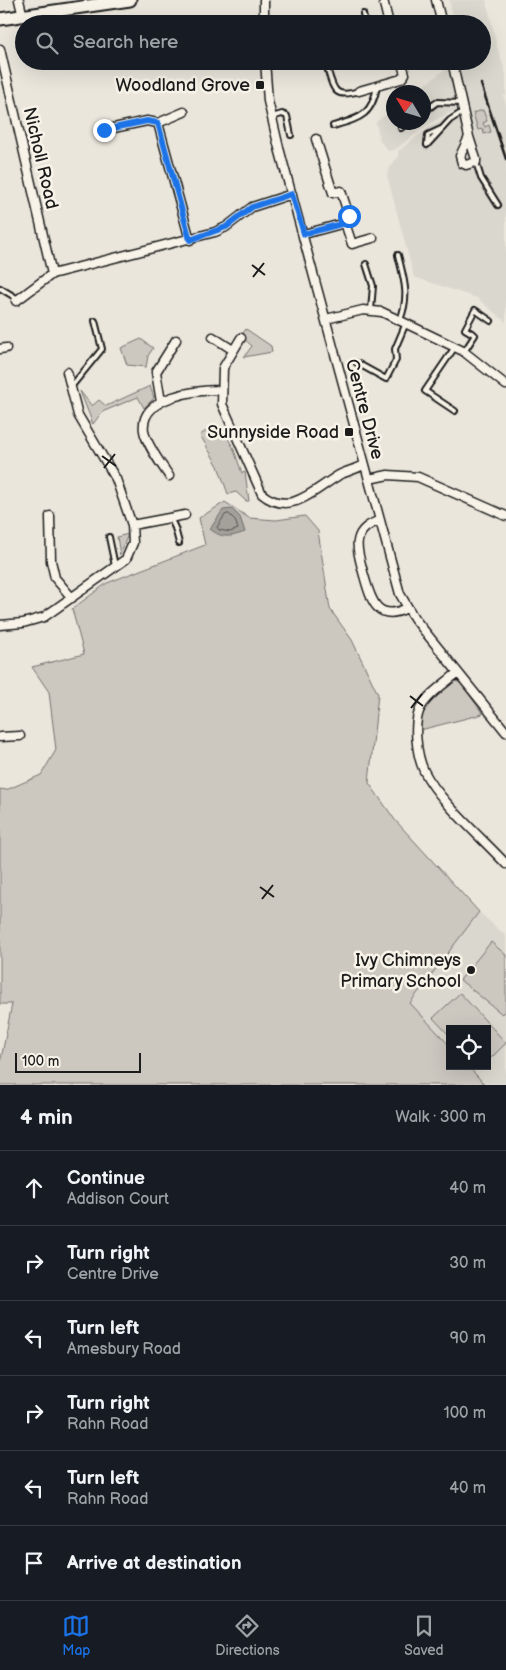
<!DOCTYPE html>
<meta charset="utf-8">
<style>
body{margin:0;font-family:"Balsamiq Sans",sans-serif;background:#242831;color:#f1f3f6}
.controls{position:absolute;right:15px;bottom:15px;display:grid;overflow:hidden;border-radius:0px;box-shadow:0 5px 20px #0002}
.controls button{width:45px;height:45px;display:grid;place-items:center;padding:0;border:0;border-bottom:1px solid #363941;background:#171b24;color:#f1f3f6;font:25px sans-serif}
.compass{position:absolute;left:386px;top:85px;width:45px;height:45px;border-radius:50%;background:#171b24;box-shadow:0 5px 20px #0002;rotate:308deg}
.scale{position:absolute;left:15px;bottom:12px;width:126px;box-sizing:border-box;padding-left:5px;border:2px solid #1c1c1c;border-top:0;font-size:14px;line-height:18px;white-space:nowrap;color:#1c1c1c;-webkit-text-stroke:4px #f7f3e8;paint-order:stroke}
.stop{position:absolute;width:15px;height:15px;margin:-11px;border:4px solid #1a73e8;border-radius:50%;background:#fff}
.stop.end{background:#1a73e8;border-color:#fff;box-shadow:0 1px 5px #0008}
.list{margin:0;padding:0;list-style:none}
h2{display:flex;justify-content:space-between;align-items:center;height:65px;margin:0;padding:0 20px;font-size:21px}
h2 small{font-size:16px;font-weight:400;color:#9ea1a6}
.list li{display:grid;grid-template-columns:32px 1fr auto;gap:15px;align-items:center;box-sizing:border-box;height:75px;padding:0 20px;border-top:1px solid #363941}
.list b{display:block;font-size:19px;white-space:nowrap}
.list p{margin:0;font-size:16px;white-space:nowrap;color:#9ea1a6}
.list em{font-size:16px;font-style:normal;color:#9ea1a6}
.icon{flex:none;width:28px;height:28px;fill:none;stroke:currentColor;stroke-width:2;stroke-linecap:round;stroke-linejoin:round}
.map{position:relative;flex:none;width:506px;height:1085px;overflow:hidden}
.search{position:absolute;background:#171b24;box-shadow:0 5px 20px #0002;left:15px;right:15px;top:15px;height:55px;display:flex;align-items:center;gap:12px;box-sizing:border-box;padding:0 18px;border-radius:28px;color:#9ea1a6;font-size:19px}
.sheet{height:515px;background:#171b24}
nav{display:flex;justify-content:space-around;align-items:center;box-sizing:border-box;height:70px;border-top:1px solid #363941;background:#171b24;font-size:14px;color:#9ea1a6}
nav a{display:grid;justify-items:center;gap:2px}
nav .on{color:#1a73e8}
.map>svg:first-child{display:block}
.built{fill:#dad7ce}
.green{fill:#ccc8c0;stroke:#74726e}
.water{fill:#a3a19a;stroke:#6d6c68}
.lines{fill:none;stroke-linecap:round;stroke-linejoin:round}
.shore{stroke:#52514e;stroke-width:1}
.lane-casing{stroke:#1c1c1c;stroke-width:8}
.street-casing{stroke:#1c1c1c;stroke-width:11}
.secondary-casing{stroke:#1c1c1c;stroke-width:15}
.lane{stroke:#f7f3e8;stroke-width:4}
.street{stroke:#f7f3e8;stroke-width:8}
.secondary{stroke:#f7f3e8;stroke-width:11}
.rail{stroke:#1c1c1c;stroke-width:2.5}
.route{stroke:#1a73e8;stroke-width:6}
.ticks{fill:none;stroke:#1c1c1c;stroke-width:2}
.poi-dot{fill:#1c1c1c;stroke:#f7f3e8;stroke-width:2}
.labels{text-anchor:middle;stroke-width:5;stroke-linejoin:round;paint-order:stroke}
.poi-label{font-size:18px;fill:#1c1c1c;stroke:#f7f3e8;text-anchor:end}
.street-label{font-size:18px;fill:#1c1c1c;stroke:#f7f3e8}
</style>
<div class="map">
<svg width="506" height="1085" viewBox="0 0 506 1085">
<rect width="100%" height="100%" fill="#eae6dc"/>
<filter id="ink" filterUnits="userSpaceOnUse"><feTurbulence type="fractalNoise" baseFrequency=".02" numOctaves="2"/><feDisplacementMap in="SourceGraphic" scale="10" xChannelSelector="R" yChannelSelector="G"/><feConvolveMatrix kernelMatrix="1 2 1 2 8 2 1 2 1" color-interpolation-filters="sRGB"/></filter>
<g filter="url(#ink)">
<path class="built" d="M449 0H486L498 50 506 74V96L503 95 506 105V322L477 298 414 277 387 175 391 165 398 157V151L430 127 454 113 453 111 428 124 396 149 388 151 380 141 376 122 393 109 394 122H424V92H415L447 68 450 71 454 61H482V24H455Z
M479 912 506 936V1085H483L465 1066H487V1029H450V1050L410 1003Z"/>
<path class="green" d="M483 110 487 121 483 123 485 127 489 125 491 132 484 134 483 129 478 130 473 113Z
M246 329 271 346 272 352 244 357 252 346 241 336Z
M141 339 153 348 148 356 146 367 127 365 121 348Z
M150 386 154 398 144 408 138 397 102 412 93 424 80 391 92 406 99 400 106 406Z
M221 427 233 447 242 473 245 472 249 501H246L236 492 228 494 218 466 200 435 211 428Z
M225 502 249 518 276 520 305 516 318 531 330 609 352 640 378 694 369 783 395 820 479 912 410 1003 450 1046V1066H468L485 1085H0V1064L12 1004H0V789L6 790 41 775 56 750 49 692 32 667 84 654 72 609 107 583 205 545 199 518Z
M128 534 120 555 117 537Z
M453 680 461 683 483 714 420 730C420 704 434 696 453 680Z
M491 942 506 955V1009L502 1014 460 980Z
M460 993 506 1043 487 1062V1029H450V1036L433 1018Z"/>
<path class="water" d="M232 509 240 517 245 532C231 537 222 539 210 529L223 510Z"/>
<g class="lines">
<path class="shore" d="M229 514 235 520 238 529 230 532 219 530 217 527 225 515Z"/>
<defs>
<path id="lane" d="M363 14 365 24
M328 71C334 92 336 98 359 91
M424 112 437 102 462 103
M272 117 282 114 287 116 291 135
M333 126C360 118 372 116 377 86
M401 128 409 122
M427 144 428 135 441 129
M427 145 450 120 464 111
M476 162 481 178 498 205
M398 255C404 280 410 295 400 320
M366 264 373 286 371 310
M0 288 18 299
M455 347 425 391 455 411
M464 352 475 335 465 329 475 310 491 321
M357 363 386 379 396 360 395 349 406 323
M71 387 102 349 95 321
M170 517 175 528 179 543
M109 537 115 566"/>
<path id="street" d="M19 0 23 17
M264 0V24
M383 0 389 24
M436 0 442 24
M0 49 52 274
M265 61 268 101 279 148 400 594 414 618 506 732
M452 61 469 137 476 159V162L466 165 462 163 460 156 469 137
M359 91 401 79 405 74 401 61
M158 123 184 112
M104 130 147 121 158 123 190 240
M316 139 333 193 341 191 349 216 345 223
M304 234 345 223 352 244 373 238
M16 301 52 274 215 232 226 227 252 207 292 194
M326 319 363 310 382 312 463 351 506 385
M213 337 233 350
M241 338 223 368 222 404 262 494C290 517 314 490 339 475 347 471 356 469 364 465
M0 349 6 348
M161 402 156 372 176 340
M169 476C162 465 146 444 144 431 139 396 197 390 221 390
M369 479 388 475 418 477 506 516
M50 516 51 561 55 578 72 598
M380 520C370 524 360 529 358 541 356 549 361 563 363 572 370 596 375 624 407 608
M132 525 185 515
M0 625 23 623 44 617 126 559 133 543 132 525 116 479 78 415 67 372
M457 673C446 683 429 693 421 707 412 723 417 756 424 771 438 800 483 839 506 864
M0 737 20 736"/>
<path id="secondary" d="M0 19 130 0"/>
</defs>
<use href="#lane" class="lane-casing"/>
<use href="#street" class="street-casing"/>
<use href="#secondary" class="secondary-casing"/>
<use href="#lane" class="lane"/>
<use href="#street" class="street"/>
<use href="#secondary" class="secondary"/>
<path class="rail" d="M481 84 506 159"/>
</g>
</g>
<g class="lines" filter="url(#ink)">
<path class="route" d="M104 130 147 121 158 123 190 240 226 227 252 207 292 194 304 234 345 223 349 216"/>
</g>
<path class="ticks" d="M252 265 265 275M253 277 264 263M102 456 116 466M104 468 115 454M410 696 423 706M411 708 422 694M260 887 274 897M262 899 273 885"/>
<g class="poi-dot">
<rect x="255" y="80" width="10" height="10" rx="2.5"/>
<rect x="344" y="427" width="10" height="10" rx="2.5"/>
<circle cx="471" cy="970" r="5"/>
</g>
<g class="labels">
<g class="poi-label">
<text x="250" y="91">Woodland Grove</text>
<text x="339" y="438">Sunnyside Road</text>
<text x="461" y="966">Ivy Chimneys<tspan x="461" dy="21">Primary School</tspan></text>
</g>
<g class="street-label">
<text transform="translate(41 158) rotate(77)" y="6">Nicholl Road</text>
<text transform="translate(365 409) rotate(75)" y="6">Centre Drive</text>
</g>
</g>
</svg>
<div class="controls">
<button><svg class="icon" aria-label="locate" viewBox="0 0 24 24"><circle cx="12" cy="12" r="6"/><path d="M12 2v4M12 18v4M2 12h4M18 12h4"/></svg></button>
</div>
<svg class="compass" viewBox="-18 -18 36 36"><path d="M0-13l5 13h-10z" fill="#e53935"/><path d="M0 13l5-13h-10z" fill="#9ea1a6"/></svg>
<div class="scale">100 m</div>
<div class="stop" style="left:349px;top:216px"></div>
<div class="stop end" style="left:104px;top:130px"></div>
<div class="search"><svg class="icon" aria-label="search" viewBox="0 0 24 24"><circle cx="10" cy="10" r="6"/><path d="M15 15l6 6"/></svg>Search here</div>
</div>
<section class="sheet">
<h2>4 min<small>Walk · 300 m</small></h2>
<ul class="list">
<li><svg class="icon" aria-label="ahead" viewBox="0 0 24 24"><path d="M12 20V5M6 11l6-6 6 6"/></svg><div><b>Continue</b><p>Addison Court</p></div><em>40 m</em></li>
<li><svg class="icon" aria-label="right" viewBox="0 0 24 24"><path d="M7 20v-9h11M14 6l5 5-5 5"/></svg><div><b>Turn right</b><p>Centre Drive</p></div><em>30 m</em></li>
<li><svg class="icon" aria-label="left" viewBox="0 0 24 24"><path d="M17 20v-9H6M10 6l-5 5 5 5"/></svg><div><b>Turn left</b><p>Amesbury Road</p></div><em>90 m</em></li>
<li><svg class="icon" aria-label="right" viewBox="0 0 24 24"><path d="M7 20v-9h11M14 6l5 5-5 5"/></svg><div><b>Turn right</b><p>Rahn Road</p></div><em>100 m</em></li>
<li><svg class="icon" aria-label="left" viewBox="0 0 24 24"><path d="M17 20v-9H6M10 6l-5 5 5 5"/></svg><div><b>Turn left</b><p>Rahn Road</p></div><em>40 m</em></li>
<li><svg class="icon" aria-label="arrive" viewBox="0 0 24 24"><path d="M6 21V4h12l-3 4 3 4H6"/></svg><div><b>Arrive at destination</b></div></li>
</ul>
</section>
<nav>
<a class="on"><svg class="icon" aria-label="map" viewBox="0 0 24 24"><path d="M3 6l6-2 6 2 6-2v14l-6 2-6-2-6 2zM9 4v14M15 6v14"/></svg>Map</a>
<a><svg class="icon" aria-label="directions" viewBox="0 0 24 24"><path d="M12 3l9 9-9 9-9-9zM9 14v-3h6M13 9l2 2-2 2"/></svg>Directions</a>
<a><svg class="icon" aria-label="saved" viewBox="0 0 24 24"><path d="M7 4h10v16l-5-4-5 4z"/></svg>Saved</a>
</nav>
